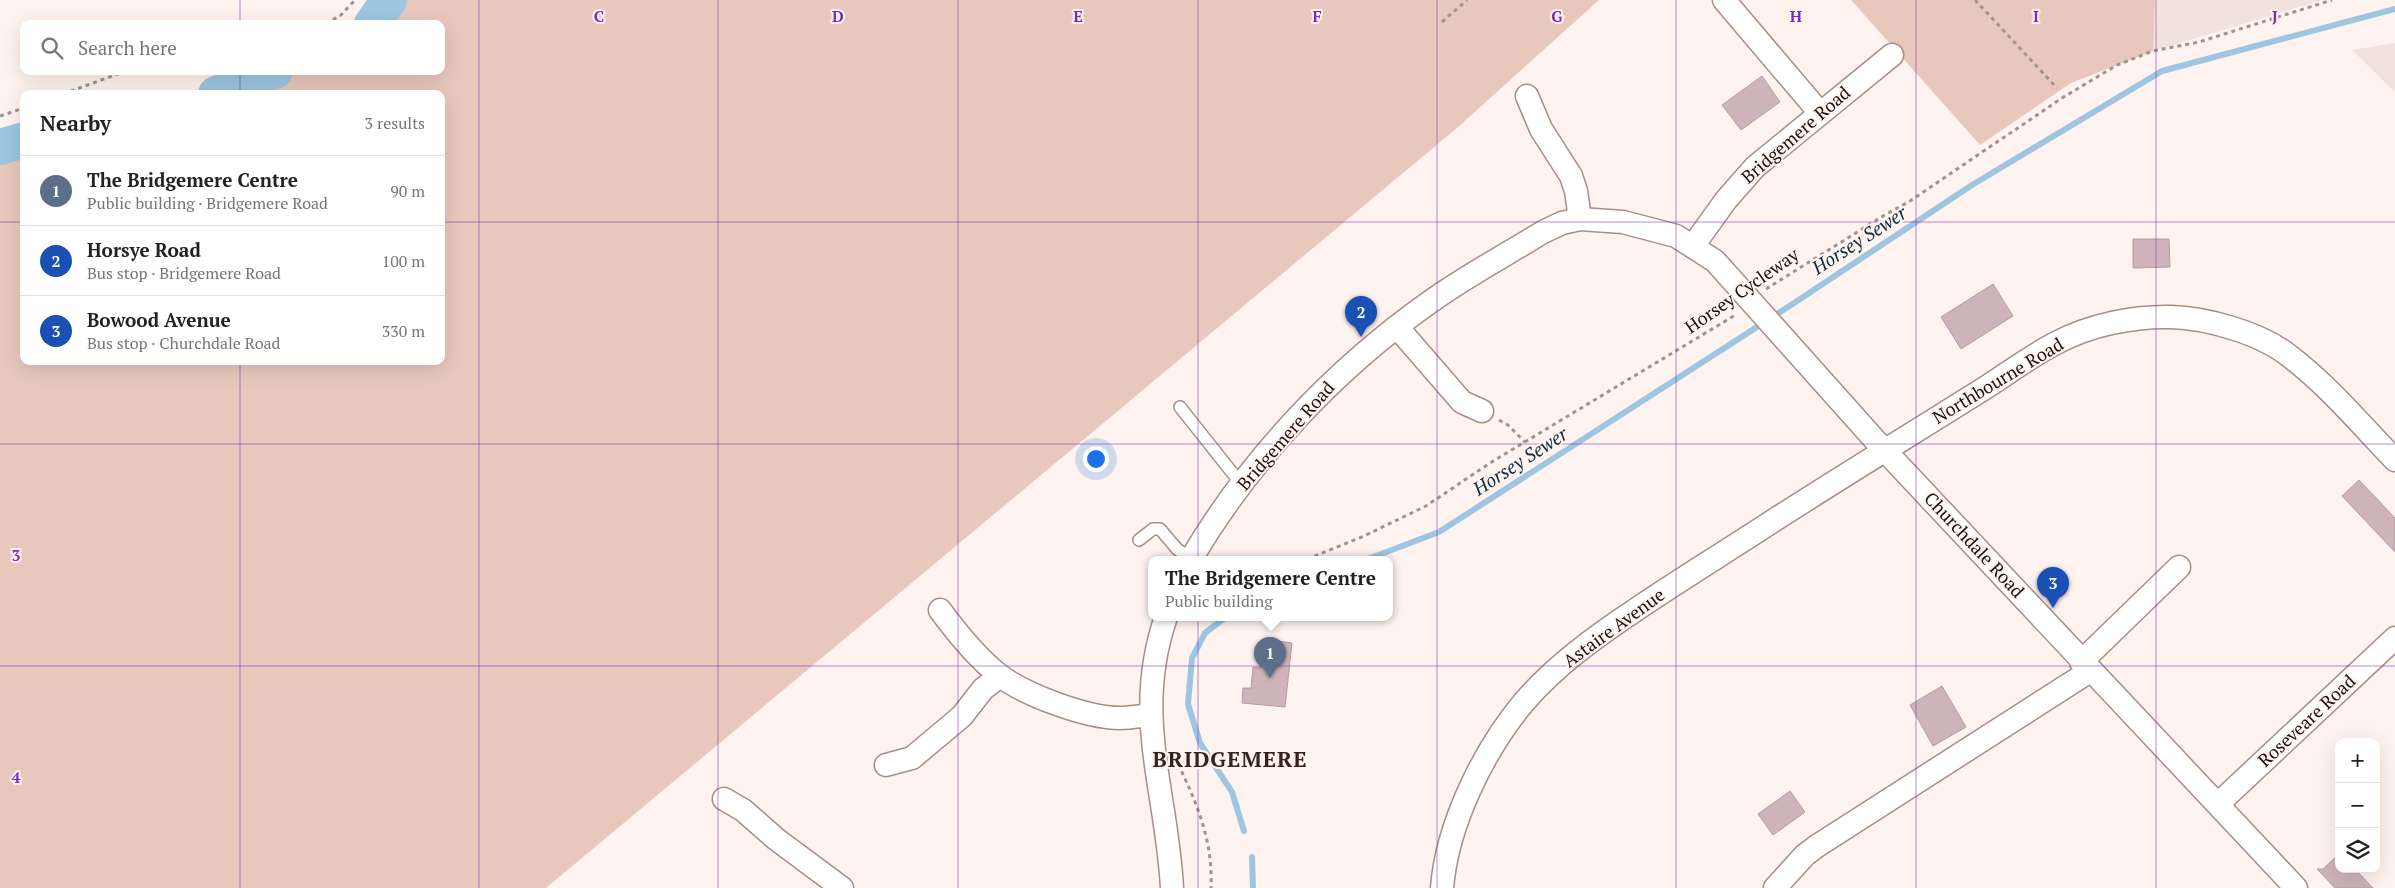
<!DOCTYPE html>
<meta charset="utf-8">
<style>
body{margin:0;font-family:"PT Serif",serif;background:#f6f6f6;color:#222}
.controls{position:absolute;right:15px;bottom:15px;display:grid;overflow:hidden;border-radius:10px;box-shadow:0 5px 20px #0002}
.controls button{width:45px;height:45px;display:grid;place-items:center;padding:0;border:0;border-bottom:1px solid #e0e0e0;background:#fff;color:#222;font:25px sans-serif}
.you{position:absolute;left:1095px;top:458px;width:18px;height:18px;margin:-12px;border:4px solid #fff;border-radius:50%;background:#1a73e8;box-shadow:0 0 0 8px #1a73e833}
.badge{display:grid;place-items:center;width:32px;height:32px;border-radius:50%;background:#db2777;color:#fff;font-size:16px;font-weight:700}
.pin{position:absolute;translate:-50% -41px;filter:drop-shadow(0 1px 2px #0008)}
.pin::after{content:'';position:absolute;top:26px;width:18px;height:15px;background:inherit;clip-path:polygon(0 0,100% 0,50% 100%)}
.popup{position:absolute;left:1148px;top:556px;width:245px;height:65px;box-sizing:border-box;display:grid;place-content:center;border-radius:10px;background:#fff;filter:drop-shadow(0 1px 4px #0005);font-size:16px;white-space:nowrap;color:#767676}
.popup b{font-size:19px;color:#222}
.popup::after{content:'';position:absolute;left:50%;top:100%;margin-left:-10px;border:10px solid transparent;border-top-color:#fff}
.list{margin:0;padding:0;list-style:none}
h2{display:flex;justify-content:space-between;align-items:center;height:65px;margin:0;padding:0 20px;font-size:21px}
h2 small{font-size:16px;font-weight:400;color:#767676}
.list li{display:grid;grid-template-columns:32px 1fr auto;gap:15px;align-items:center;box-sizing:border-box;height:70px;padding:0 20px;border-top:1px solid #e0e0e0}
.list b{display:block;font-size:19px;white-space:nowrap}
.list p{margin:0;font-size:16px;white-space:nowrap;color:#767676}
.list em{font-size:16px;font-style:normal;color:#767676}
.icon{flex:none;width:28px;height:28px;fill:none;stroke:currentColor;stroke-width:2;stroke-linecap:round;stroke-linejoin:round}
.map{position:relative;flex:none;width:2395px;height:888px;overflow:hidden}
.search{position:absolute;background:#fff;box-shadow:0 5px 20px #0002;left:20px;top:20px;width:425px;height:55px;display:flex;align-items:center;gap:12px;box-sizing:border-box;padding:0 18px;border-radius:10px;color:#767676;font-size:19px}
.panel{position:absolute;background:#fff;box-shadow:0 5px 20px #0002;left:20px;top:90px;width:425px;height:275px;border-radius:10px}
.map>svg:first-child{display:block}
.built{fill:#f1e2dd}
.green{fill:#e8c8bc}
.lines{fill:none;stroke-linecap:round;stroke-linejoin:round}
.stream{stroke:#9ec6e2;stroke-width:6}
.river{stroke:#9ec6e2;stroke-width:36}
.building{fill:#cfb3bb;stroke:#b69aa2}
.service-casing{stroke:#a88e85;stroke-width:14}
.minor-casing{stroke:#a88e85;stroke-width:25}
.path{stroke:#9f9490;stroke-width:3;stroke-dasharray:4 4;stroke-linecap:butt}
.service{stroke:#fff;stroke-width:11}
.minor{stroke:#fff;stroke-width:22}
.grid{fill:none;stroke:#7b2cbf;stroke-width:1;stroke-opacity:0.55}
.labels{text-anchor:middle;stroke-width:4;stroke-linejoin:round;paint-order:stroke}
.street-label{font-size:18px;fill:#1b120e;stroke:#fff3ef}
.water-label{font-size:19px;font-style:italic;fill:#0d2e42;stroke:#fff3ef}
.district-label{font-size:22px;font-weight:bold;letter-spacing:1px;fill:#38231c;stroke:#fff3ef}
.grid-label{font-size:16px;text-anchor:middle;font-weight:bold;fill:#7b2cbf;stroke:#fff3ef;stroke-width:4;stroke-linejoin:round;paint-order:stroke}
</style>
<div class="map">
<svg width="2395" height="888" viewBox="0 0 2395 888">
<rect width="100%" height="100%" fill="#fff3ef"/>
<path class="built" d="M2155 0H2323L2153 51Z
M2395 43V92L2352 50Z"/>
<path class="green" d="M389 0H1599L1457 128 546 888H0V147L24 142V361H441V94H217L276 71H441V24H372Z
M1851 0H2155L2153 51 2071 83 1980 145Z"/>
<g class="lines">
<path class="stream" d="M1368 559 1439 532 1788 307 1972 185 2162 71 2395 9
M1226 617 1205 633 1192 658 1188 704 1200 743 1232 792 1244 831
M1252 857 1253 888"/>
<path class="river" d="M372 24 389 0
M216 94 275 71
M0 147 24 140"/>
</g>
<path class="building" d="M1762 76 1780 102 1741 130 1722 105Z
M2133 239H2169L2170 267 2133 268Z
M1993 284 2013 316 1961 349 1941 317Z
M2359 480 2395 518V552L2342 496Z
M1263 639 1292 643 1285 707 1242 703 1243 688H1251L1253 667 1260 668Z
M1942 686 1966 727 1933 746 1910 705Z
M1790 791 1805 812 1773 835 1758 814Z
M2339 854V869H2355L2373 888H2335L2317 869H2323Z"/>
<g class="lines">
<defs>
<path id="service" d="M1180 407 1242 485
M1139 540 1153 529H1160L1177 549 1191 559"/>
<path id="minor" d="M1724 0 1820 113
M1527 96 1541 129 1571 176 1576 191 1580 219
M1693 246 1726 200 1755 167 1892 55
M1397 327 1462 402 1482 411
M1191 559C1250 459 1335 369 1430 302 1466 276 1506 255 1543 232L1562 223 1580 219 1623 222 1676 236 1715 261 1875 440 2296 888
M940 610C957 633 976 657 999 675 1025 695 1087 718 1120 718 1130 718 1141 716 1151 715
M1166 617C1132 715 1167 791 1172 888
M2081 662 2179 567
M886 765 912 758 962 716 983 689 1000 676
M724 799 743 810 776 839 842 888
M2218 804 2395 638
M1442 888C1447 825 1483 751 1524 702 1555 666 1595 637 1634 611 1681 579 1729 550 1776 519 1843 476 1910 435 1977 393 2003 377 2029 357 2056 343 2090 325 2133 316 2171 317 2207 318 2260 333 2288 355 2328 385 2361 425 2395 460
M1775 888 1805 855 1817 846 2090 671"/>
</defs>
<use href="#service" class="service-casing"/>
<use href="#minor" class="minor-casing"/>
<path class="path" d="M1975 0 2057 88
M1442 22 1467 0
M326 24 341 15 355 0
M63 94 126 71
M0 116 24 108
M1766 289 1883 216 1910 201 2062 98 2117 65 2153 51 2199 42 2332 0
M1499 420 1508 425 1525 442
M1307 559 1362 537 1426 506 1490 463 1737 314
M1178 764C1198 805 1213 842 1211 888"/>
<use href="#service" class="service"/>
<use href="#minor" class="minor"/>
</g>
<path class="grid" d="M240 0V24M479 0V888M718 0V888M958 0V888M1198 0V888M1437 0V888M1676 0V888M1916 0V888M2156 0V888M240 71V94M0 222H24M441 222H2395M240 361V888M0 444H2395M0 666H2395"/>
<g class="labels">
<g class="street-label">
<text transform="translate(1796 135) rotate(-41)" y="6">Bridgemere Road</text>
<text transform="translate(1742 291) rotate(-35)" y="6">Horsey Cycleway</text>
<text transform="translate(1998 381) rotate(-31)" y="6">Northbourne Road</text>
<text transform="translate(1286 436) rotate(-49)" y="6">Bridgemere Road</text>
<text transform="translate(1974 545) rotate(47)" y="6">Churchdale Road</text>
<text transform="translate(1614 628) rotate(-36)" y="6">Astaire Avenue</text>
<text transform="translate(2307 721) rotate(-43)" y="6">Roseveare Road</text>
</g>
<g class="water-label">
<text transform="translate(1859 240) rotate(-33)" y="7">Horsey Sewer</text>
<text transform="translate(1520 461) rotate(-33)" y="7">Horsey Sewer</text>
</g>
<g class="district-label">
<text x="1230" y="767">BRIDGEMERE</text>
</g>
</g>
<g class="grid-label">
<text x="599" y="22">C</text>
<text x="838" y="22">D</text>
<text x="1078" y="22">E</text>
<text x="1317" y="22">F</text>
<text x="1557" y="22">G</text>
<text x="1796" y="22">H</text>
<text x="2036" y="22">I</text>
<text x="2275" y="22">J</text>
<text x="16" y="561">3</text>
<text x="16" y="783">4</text>
</g>
</svg>
<div class="controls">
<button>+</button>
<button>−</button>
<button><svg class="icon" aria-label="layers" viewBox="0 0 24 24"><path d="M12 4l9 5-9 5-9-5zM3 14l9 5 9-5"/></svg></button>
</div>
<div class="you"></div>
<div class="pin badge" style="left:1270px;top:678px;background:#5c6f8a">1</div>
<div class="popup"><b>The Bridgemere Centre</b>Public building</div>
<div class="pin badge" style="left:1361px;top:337px;background:#1a4fb4">2</div>
<div class="pin badge" style="left:2053px;top:608px;background:#1a4fb4">3</div>
<div class="search"><svg class="icon" aria-label="search" viewBox="0 0 24 24"><circle cx="10" cy="10" r="6"/><path d="M15 15l6 6"/></svg>Search here</div>
<section class="panel">
<h2>Nearby<small>3 results</small></h2>
<ul class="list">
<li><span class="badge" style="background:#5c6f8a">1</span><div><b>The Bridgemere Centre</b><p>Public building · Bridgemere Road</p></div><em>90 m</em></li>
<li><span class="badge" style="background:#1a4fb4">2</span><div><b>Horsye Road</b><p>Bus stop · Bridgemere Road</p></div><em>100 m</em></li>
<li><span class="badge" style="background:#1a4fb4">3</span><div><b>Bowood Avenue</b><p>Bus stop · Churchdale Road</p></div><em>330 m</em></li>
</ul>
</section>
</div>
